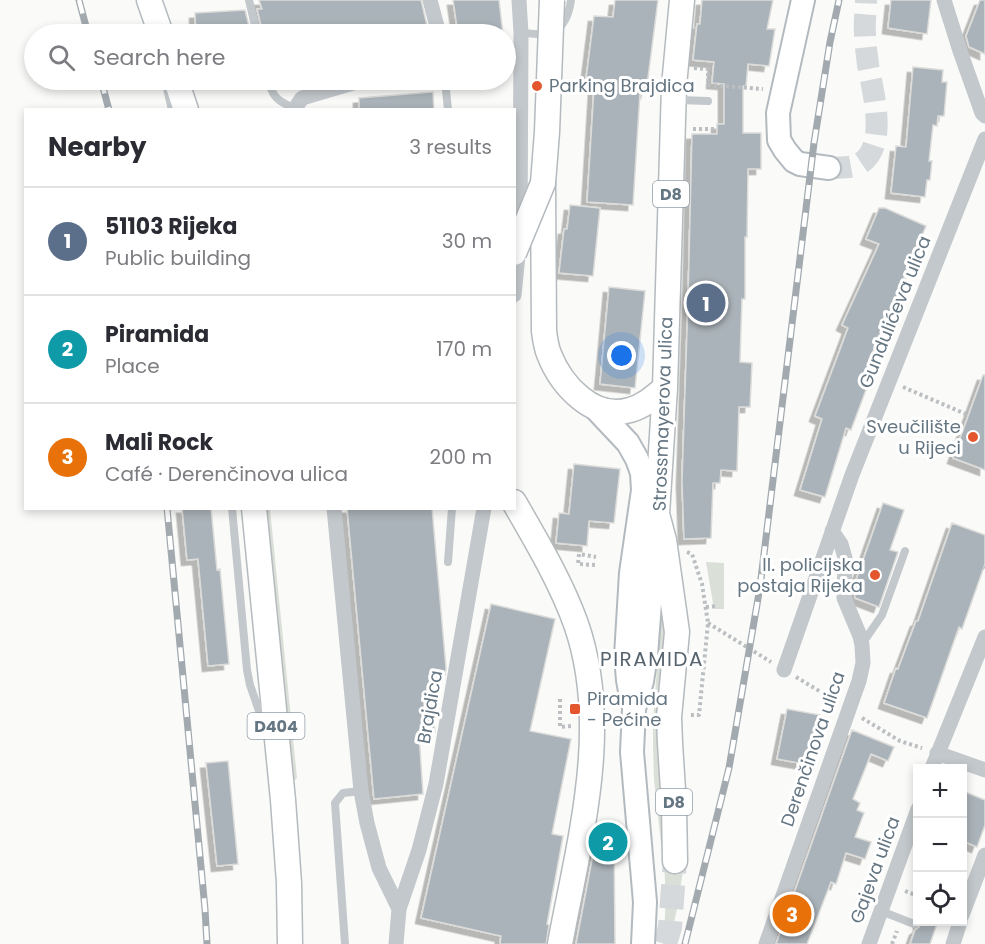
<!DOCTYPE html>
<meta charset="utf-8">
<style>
body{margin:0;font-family:Poppins,sans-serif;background:#f7f7f7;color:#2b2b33}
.controls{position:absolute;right:18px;bottom:18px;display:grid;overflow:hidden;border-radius:0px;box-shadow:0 3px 9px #0003}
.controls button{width:54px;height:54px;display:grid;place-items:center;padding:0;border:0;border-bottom:2px solid #e1e1e2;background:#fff;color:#2b2b33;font:30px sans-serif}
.you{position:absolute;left:622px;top:356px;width:21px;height:21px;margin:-15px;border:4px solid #fff;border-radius:50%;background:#1a73e8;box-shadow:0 0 0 9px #1a73e833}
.badge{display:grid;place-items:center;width:39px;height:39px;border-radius:50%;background:#e4572e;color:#fff;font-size:20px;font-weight:700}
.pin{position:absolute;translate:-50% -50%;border:3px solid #fff;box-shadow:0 2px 6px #0006}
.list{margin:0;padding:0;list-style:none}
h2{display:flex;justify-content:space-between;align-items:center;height:78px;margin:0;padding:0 24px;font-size:26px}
h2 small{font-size:20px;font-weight:400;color:#7c7c81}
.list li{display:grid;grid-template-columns:39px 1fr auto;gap:18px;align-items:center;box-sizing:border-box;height:108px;padding:0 24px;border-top:2px solid #e1e1e2}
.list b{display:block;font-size:22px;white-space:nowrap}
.list p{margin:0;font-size:20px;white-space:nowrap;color:#7c7c81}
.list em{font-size:20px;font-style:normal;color:#7c7c81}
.icon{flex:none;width:33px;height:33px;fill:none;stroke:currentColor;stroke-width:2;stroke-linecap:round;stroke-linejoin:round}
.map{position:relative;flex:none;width:985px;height:944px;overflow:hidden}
.search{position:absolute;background:#fff;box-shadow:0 3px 9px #0003;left:24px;top:24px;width:492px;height:66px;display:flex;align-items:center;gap:15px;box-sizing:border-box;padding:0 21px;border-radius:33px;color:#7c7c81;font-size:22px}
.panel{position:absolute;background:#fff;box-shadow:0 3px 9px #0003;left:24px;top:108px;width:492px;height:402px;border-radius:0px}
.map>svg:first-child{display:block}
.green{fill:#dadfd7}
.building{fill:#aab3b9;stroke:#dcdcda;stroke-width:1.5;filter:url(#shadow)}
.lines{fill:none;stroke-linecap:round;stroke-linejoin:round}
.secondary-tunnel{stroke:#d5d9db;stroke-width:22;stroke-dasharray:22 11;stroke-linecap:butt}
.primary-tunnel{stroke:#d5d9db;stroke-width:24;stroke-dasharray:24 12;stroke-linecap:butt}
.secondary-casing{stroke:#b3babf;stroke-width:26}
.primary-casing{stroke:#b5babe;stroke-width:27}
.path{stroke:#bbbfc2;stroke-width:4;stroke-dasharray:3 3;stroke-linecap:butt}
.lane{stroke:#c3c8cc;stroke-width:8}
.street{stroke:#c3c8cc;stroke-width:15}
.secondary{stroke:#fff;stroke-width:22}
.primary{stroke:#fff;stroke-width:24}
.rail-casing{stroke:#a2aab0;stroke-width:7}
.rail{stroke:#fff;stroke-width:4.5;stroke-dasharray:14;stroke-linecap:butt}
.primary-bridge-casing{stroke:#b5babe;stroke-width:27;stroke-linecap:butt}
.primary-bridge{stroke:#fff;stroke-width:24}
.poi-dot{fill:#e4572e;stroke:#fff;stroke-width:2}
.labels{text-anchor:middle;stroke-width:6;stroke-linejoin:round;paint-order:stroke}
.shield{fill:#fff;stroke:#939fa8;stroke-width:1.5}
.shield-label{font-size:16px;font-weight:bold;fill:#657683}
.poi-label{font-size:18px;fill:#657683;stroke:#fff;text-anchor:start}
.street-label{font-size:18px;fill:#657683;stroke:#fff}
.neighbourhood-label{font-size:20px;letter-spacing:1.5px;fill:#57646e;stroke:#fff}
</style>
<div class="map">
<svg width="985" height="944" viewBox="0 0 985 944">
<defs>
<filter id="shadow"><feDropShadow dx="-5.5" dy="5.5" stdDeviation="0" flood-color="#0004"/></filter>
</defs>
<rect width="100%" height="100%" fill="#fafaf8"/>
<path class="green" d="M264 509H270L297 778 295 780H293Z
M706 562 724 563V609H714Z
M664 617 665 619V649L661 668 657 702V744L660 771 663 823 662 853 654 779 653 745V722L660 625 661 619Z
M664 863 684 865 677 909 669 944H663C666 917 666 890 664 863Z"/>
<path class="building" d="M259 0H421L429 34H263L257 9H262Z
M453 0H499L503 34H458Z
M615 0H658L646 93H640L633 205 587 202 594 88 585 87 594 16 613 17Z
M702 0H773L767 29H775L769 66 748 64 746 86H743V133H761V169H748L747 237H745V299H742L741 328 740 362 752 363 750 407H739L737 471 721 470 720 483H713L711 538 684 539 682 481 688 301 692 134H717V124H724V84L712 83 714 62 693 60 697 24H700Z
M891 0H931L927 34 888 28Z
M980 0H985V54L969 47 966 36Z
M245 10 251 34H196L195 13Z
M913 67 943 70 942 82H947L944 116H938L937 126 933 125 929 161H932L930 180H927L925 197 891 193 896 146 906 147Z
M433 92 434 110H359V98Z
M570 205 600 208 593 276 559 273 564 229H567Z
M879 208H885L926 226 904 278 906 279 869 360 876 363 851 430 846 428 825 497 800 490 822 419 815 416 848 328 842 325 879 244 866 239Z
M609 287 645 291 635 388 600 384Z
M983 375H985V470L953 458Z
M574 464 620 469 614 523 589 521 587 546 556 543 559 513 569 514Z
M883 503 904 510 890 550 898 552 879 607 855 598 854 586Z
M182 508H211L217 570 220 569 229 664 208 666 198 559 187 560Z
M347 508H432L446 668 445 675 429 676 435 732 419 734 423 794 374 799Z
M952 523 985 535V564L962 629 959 627 927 718 884 703 896 668 898 669 916 621H918Z
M491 604 555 619 530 731 571 739 552 834 563 836 547 924 549 925 546 944H500L501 936 421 918Z
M787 709 820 715 810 765 777 759Z
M852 730 894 747 888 761 871 754 853 799 860 803 857 810 864 813 855 837 871 842 865 859 846 853 836 884 831 882 807 944H776Z
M228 761 238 864 217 866 206 763Z
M963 791 985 800V825L977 847 963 841Z
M599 831 614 834 615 944H576L592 860Z
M919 921H938L930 944H910L915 930 919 927Z"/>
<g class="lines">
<path class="secondary-tunnel" d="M829 168C839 167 851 169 861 163 888 145 873 92 868 65 867 55 865 44 865 33 864 22 866 11 866 0"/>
<path class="primary-tunnel" d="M665 944 670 927 675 861"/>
<defs>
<path id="secondary" d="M803 0 778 113 779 140 785 150 794 161 800 164 829 168
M596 409 628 443 637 459 642 473 643 490 631 573 626 656 628 680 632 702
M643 944 645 902 632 752 634 709 642 681 646 655 656 525"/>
<path id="primary" d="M149 0 161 34
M176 80 186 110
M543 183 544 331C545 339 546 347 549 354 561 385 593 421 630 410 644 406 654 397 665 388
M514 502C537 542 561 582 576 624 612 727 579 841 560 944
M254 508 283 800 289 883 290 944
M675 861 674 806 670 743 669 717 677 632 664 540 657 514 665 388 674 86 682 0"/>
</defs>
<use href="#secondary" class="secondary-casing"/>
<use href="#primary" class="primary-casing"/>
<path class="path" d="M694 68 708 69V85L763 89
M693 129H717
M903 387 968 415
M687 552 692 554 702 584 708 623 699 715H690
M595 565 578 564 579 554 596 557
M984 567 985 568
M706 607 717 606
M708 623 771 662
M796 677 836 701
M560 699V727L571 726
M862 718 900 741 922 748
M905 891 918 896
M892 944 897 931"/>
<path class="lane" d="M249 0 257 34
M521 33C529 33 539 35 546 34 563 31 569 15 571 0
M268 80C273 97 277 101 294 108
M445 80 448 110
M166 84 172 110
M678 100 708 101
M232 508 247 670 250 685 266 731
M448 562 452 508
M862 644 882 615 905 551
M881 911 914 924
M345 944 335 803 343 793 361 791"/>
<path class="street" d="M430 0 439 34
M944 0 960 51 982 113 985 116
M294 110 302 98 363 80
M514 295 520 236 521 33 519 0
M334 508 361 791 367 823 379 868 399 909
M784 670 852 475 985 139
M937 753 985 770
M932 768 985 637
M962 915 985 855
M396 944 399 909 419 850 436 784 484 508
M766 944 859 681 863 663 862 645 860 636 844 598 845 558 841 544 832 531
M869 944 918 809
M953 944 960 922"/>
<use href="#secondary" class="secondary"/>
<use href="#primary" class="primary"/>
<defs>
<path id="rail" d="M79 0 88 34
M101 80 109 110
M167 508 205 909 207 944
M685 944 729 768 760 587 814 143 830 42 839 0"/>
</defs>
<use href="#rail" class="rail-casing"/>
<use href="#rail" class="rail"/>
<defs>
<path id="primary-bridge" d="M514 253 543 183 547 132 552 0"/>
</defs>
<use href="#primary-bridge" class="primary-bridge-casing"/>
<use href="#primary-bridge" class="primary-bridge"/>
</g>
<g class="poi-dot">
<circle cx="537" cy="86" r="6"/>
<circle cx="973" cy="437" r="6"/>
<circle cx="875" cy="575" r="6"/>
<rect x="569" y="703" width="12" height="12" rx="3"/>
</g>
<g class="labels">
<g class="shield">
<rect x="653" y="181" width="36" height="26" rx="4.5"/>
<rect x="247.5" y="713" width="57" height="26" rx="4.5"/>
<rect x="656" y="789" width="36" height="26" rx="4.5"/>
</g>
<g class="shield-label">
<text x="671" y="200">D8</text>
<text x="276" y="732">D404</text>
<text x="674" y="808">D8</text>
</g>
<g class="poi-label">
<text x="549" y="92">Parking Brajdica</text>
<text x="961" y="433" text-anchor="end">Sveučilište<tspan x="961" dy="21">u Rijeci</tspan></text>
<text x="863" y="571" text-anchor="end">II. policijska<tspan x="863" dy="21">postaja Rijeka</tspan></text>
<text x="587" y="705">Piramida<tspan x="587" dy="21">- Pećine</tspan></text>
</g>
<g class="street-label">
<text transform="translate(895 312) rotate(-68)" y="6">Gundulićeva ulica</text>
<text transform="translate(663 414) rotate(-88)" y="6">Strossmayerova ulica</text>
<text transform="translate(430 707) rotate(-80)" y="6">Brajdica</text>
<text transform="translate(813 749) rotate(-71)" y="6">Derenčinova ulica</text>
<text transform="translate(875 870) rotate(-70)" y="6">Gajeva ulica</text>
</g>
<g class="neighbourhood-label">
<text x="652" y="666">PIRAMIDA</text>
</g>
</g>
</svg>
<div class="controls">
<button>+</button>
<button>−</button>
<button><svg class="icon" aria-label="locate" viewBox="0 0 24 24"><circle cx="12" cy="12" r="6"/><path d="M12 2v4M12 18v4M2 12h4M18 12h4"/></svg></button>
</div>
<div class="you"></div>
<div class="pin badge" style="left:706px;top:303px;background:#5c6f8a">1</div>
<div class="pin badge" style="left:608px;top:842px;background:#0f9aa8">2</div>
<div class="pin badge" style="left:792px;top:914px;background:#e8710a">3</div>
<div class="search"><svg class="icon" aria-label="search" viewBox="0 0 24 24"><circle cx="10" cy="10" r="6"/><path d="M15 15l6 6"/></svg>Search here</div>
<section class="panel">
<h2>Nearby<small>3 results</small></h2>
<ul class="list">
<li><span class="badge" style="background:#5c6f8a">1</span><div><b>51103 Rijeka</b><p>Public building</p></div><em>30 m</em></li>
<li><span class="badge" style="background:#0f9aa8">2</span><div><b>Piramida</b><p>Place</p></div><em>170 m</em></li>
<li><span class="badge" style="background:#e8710a">3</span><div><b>Mali Rock</b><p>Café · Derenčinova ulica</p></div><em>200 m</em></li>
</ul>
</section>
</div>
